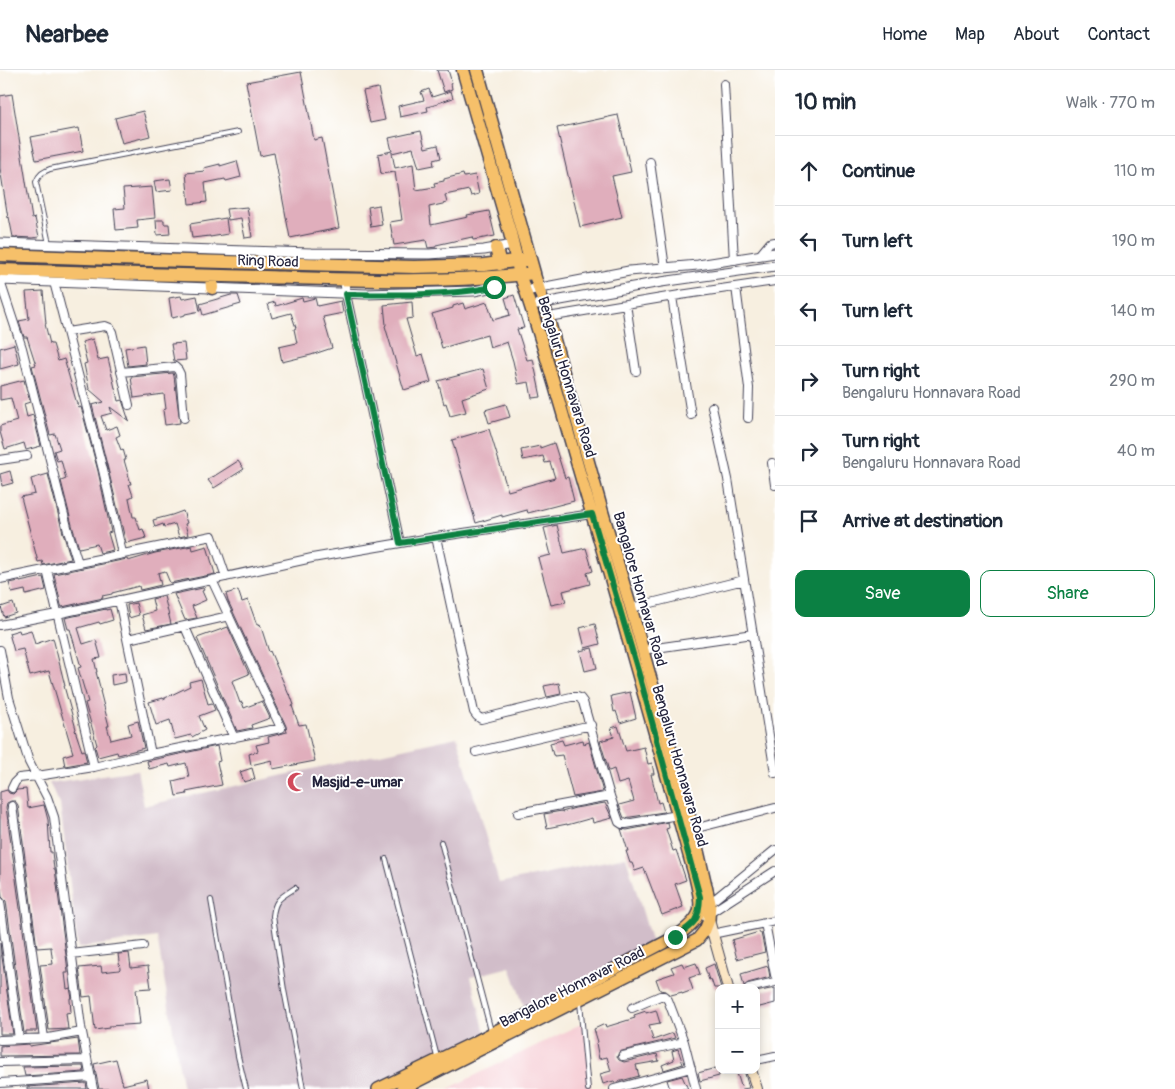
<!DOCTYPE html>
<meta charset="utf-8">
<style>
body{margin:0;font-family:Pangolin,sans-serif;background:#f6f6f7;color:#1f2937}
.controls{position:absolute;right:15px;bottom:15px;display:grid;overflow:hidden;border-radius:10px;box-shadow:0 2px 8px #0003}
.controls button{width:45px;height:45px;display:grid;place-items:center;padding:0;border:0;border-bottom:1px solid #e0e1e3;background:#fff;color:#1f2937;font:25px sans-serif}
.stop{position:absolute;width:15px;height:15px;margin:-11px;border:4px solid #0b8043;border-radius:50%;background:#fff}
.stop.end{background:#0b8043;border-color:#fff;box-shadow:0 1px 5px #0008}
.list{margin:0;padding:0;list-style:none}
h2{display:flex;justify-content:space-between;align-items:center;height:65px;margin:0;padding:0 20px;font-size:21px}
h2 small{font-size:16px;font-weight:400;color:#747a83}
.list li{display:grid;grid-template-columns:32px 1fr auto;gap:15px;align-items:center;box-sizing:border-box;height:70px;padding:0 20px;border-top:1px solid #e0e1e3}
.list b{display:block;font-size:19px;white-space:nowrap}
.list p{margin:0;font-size:16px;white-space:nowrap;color:#747a83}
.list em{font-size:16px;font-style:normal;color:#747a83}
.actions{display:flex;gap:10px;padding:15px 20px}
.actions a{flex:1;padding:11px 0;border:1px solid #0b8043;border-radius:10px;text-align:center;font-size:18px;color:#0b8043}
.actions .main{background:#0b8043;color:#fff}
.icon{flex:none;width:28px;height:28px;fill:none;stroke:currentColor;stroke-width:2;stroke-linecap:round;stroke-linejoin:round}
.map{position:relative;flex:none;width:775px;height:1019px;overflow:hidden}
header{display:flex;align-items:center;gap:30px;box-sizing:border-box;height:70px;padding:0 25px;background:#fff;border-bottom:1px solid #e0e1e3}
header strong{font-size:24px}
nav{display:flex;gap:28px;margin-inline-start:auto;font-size:18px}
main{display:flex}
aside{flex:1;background:#fff}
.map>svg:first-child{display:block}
.built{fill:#f6cfd6}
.industrial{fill:#d1bdc9}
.building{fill:#e0aebc}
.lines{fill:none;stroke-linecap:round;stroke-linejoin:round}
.service-casing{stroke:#424154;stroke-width:6}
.minor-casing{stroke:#424154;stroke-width:10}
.tertiary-casing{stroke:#424154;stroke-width:11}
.secondary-casing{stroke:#424154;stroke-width:12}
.primary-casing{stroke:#424154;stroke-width:14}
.trunk-casing{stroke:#424154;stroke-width:15}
.service{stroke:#fff;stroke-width:4}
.minor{stroke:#fff;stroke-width:8}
.tertiary{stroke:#fff;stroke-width:9}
.secondary{stroke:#fbe6c4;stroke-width:10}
.primary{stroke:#f6c06b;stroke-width:11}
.trunk{stroke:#f6c06b;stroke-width:12}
.route{stroke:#0b8043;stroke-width:6}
.labels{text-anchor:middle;stroke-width:4;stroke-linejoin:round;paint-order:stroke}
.street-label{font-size:15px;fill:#22223b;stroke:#fff}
.poi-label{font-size:15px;font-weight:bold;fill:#22223b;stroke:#fff;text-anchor:start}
</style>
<header>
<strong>Nearbee</strong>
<nav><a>Home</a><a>Map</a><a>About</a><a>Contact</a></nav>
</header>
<main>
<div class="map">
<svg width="775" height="1019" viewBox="0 0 775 1019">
<rect width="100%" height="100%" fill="#fff"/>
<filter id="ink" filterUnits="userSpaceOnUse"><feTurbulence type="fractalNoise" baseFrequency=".02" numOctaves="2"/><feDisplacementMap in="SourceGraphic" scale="10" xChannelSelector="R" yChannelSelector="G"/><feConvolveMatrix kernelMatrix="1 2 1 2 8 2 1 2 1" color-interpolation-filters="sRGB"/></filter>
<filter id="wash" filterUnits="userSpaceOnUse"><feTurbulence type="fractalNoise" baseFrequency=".0096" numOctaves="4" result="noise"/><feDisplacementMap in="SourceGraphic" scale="20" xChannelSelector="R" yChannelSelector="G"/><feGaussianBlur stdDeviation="1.12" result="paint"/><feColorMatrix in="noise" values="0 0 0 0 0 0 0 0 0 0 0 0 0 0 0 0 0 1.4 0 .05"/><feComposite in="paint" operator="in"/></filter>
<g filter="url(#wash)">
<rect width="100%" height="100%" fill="#f7efe0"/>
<path class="built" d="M585 952 591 1019H448L488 999Z"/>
<path class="industrial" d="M457 667 499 813 626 787 652 873 525 939 510 897 471 907 485 963 373 1019H183L157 867 78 878 60 734 49 713 137 700 144 736Z"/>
<g id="blocks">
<path class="building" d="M437 0H448L452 13H451L452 19 444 22Z
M301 2 314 70 322 68 339 158 290 168 274 83 260 86 246 12Z
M378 18 385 50 370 53 363 21Z
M429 19 432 27 451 21 453 28 438 33V34L427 37 428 41 400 47 398 36 424 30 421 22Z
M12 24 32 149 35 148 39 167 32 168 13 167 9 147 8 148 0 98V26Z
M143 41 150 66 122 73 115 48Z
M618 45 631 102 612 106 622 147 580 157 557 58Z
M79 58 83 81 36 90 31 67Z
M421 61 425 78 438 75 441 88 433 90 434 95 419 98 413 78 392 83 395 98 413 94 416 120 435 117 434 113 444 111V109L463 104 464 107 475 105 479 124 471 126 469 120 445 125 447 133 429 137 431 155 468 147 467 145 489 141 495 166 473 170 472 167 436 175V177L428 178 426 170 394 175 390 152 402 150 395 102 381 104 378 84 392 81 389 68Z
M237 91 241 107 226 111 225 109 205 113 207 132 189 134 186 103 205 101 204 98 220 94V96Z
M170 109 172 120 156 122 154 111Z
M152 117 155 148 137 150 138 158 116 160 114 139 125 138 123 119Z
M379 135 382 155 371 157 368 137Z
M247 137 252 167 245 168 241 148 228 150 226 139Z
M226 148 228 164 210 167V166L192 168 190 154Z
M156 150H164V154H169L170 164 157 165Z
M43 221 46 254H45L50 274H53L58 291 64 289 77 334 78 333 79 338 81 337 98 401 111 462 108 463 113 480 100 483 97 474 79 478 73 459 61 411 66 409 61 390 57 391 54 381 60 379 55 364 50 365 32 296 36 295 27 267H24L19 251 29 249 26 222Z
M231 225H238L241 234 203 245 200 234Z
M514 225 524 258 517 259 527 290 533 289 541 327 532 328 529 312 518 314 513 291 507 272 490 278 487 265 442 278 432 244 453 238V236L463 233 465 239 487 232 493 250 510 245 505 228Z
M181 226 182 229 197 226 200 241 185 244V245L172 248 169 228Z
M302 228 303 231 315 228 317 236 341 231 343 243 323 247 332 278 311 285 282 292 279 277 297 273 294 259 296 258 291 243 272 248 268 234 275 232 276 236Z
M412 232 413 248 406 249 417 286 423 284 431 312 404 320 385 256 386 255 384 235Z
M93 269 98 290 108 288 118 331 122 330 129 351 110 337 112 343 101 346 106 360 117 356 120 365 116 367 121 380 123 379 126 390H124L131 414H129L133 426 129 428 133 447H136L140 460 143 459 146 468 126 473 108 399 92 335 104 332 89 319 84 294 87 293 82 272Z
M184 273 186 290 174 291 171 274Z
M14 274 19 294 0 299V278Z
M144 275 146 294 128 296 125 278Z
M483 299 489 319 462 328 466 342 450 346 446 333 444 334 438 311Z
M173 303 174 306 180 353 165 355 163 340 166 339 164 324 134 328 131 307Z
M24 310 30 332 24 334 27 347 33 345 41 376 26 380 24 373 5 379 0 362V356L17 351 11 328 0 330V316Z
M506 334 510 347 489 353 485 340Z
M489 359 508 421 555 408 550 392 545 393 543 386 523 390 521 380 540 376V378L554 373 565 408 568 407 574 431 528 443 527 440 502 447V445L476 453 452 370Z
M238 391 244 399 214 418 208 410Z
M10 401 13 413 2 416 0 404Z
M48 404 63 463 71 489 43 495 42 491 38 492 21 427 35 424 31 409Z
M183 441 187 453 185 454 188 465 179 467 175 454 164 457 163 454 155 457 153 450 172 445Z
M557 455 564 483 586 478 593 501 587 503 590 514 563 521 566 532 551 535 538 488 551 485 544 458Z
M192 476 193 480 207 476 215 504 170 513 165 501 158 503 161 515 140 520 139 516 112 523V524L102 526 103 528 62 537 61 535 54 504 127 489 128 491 155 483Z
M43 507 46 520 26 525 25 520 12 523 9 513 20 511V512Z
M203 518 204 520 202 521 206 530 192 536 197 548 185 550 174 524Z
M238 520 242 532 248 530 257 555 260 554 269 582 270 581 289 625 290 624 294 635 292 636 299 655 306 654 315 691 273 699 272 690 251 695 249 684 258 681 256 675 269 672 268 667 287 662 286 656 228 531 226 524Z
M164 526 171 554 146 559 142 545 155 541 152 529Z
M13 533 16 543 4 547 1 537Z
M136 533 139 545 129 548 127 535Z
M106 539V540L110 539 113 550 100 554 99 552 78 558 83 574 96 570 101 588 94 589 97 602H96L101 621H100L109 656H107L111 670 131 665 128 654 138 651 144 678 118 685 117 682 98 687 95 677 97 675 85 633 88 632 78 598 81 597 70 559H68L65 548Z
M595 554 600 574 585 578 580 558Z
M228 557 249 604 232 611 240 633 242 632 244 638 262 631 270 648 251 655 252 658 237 661 197 568Z
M19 560 20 563 31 560 35 574 53 568 65 616H64L76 659 75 660 82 681 84 680 87 692 65 696 63 686 73 683 49 601 30 606 23 579 14 581 9 563Z
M592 578 597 598 585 601 580 581Z
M125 603 126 612 112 615 111 605Z
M201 609 208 634 212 633 215 640 199 646 205 660 192 667 191 665 175 669 170 650 156 655 149 632 163 628V629L190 616 189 612Z
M559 613 561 624 547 627 544 616Z
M630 622 636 648 620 653 616 641 614 642 611 626Z
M618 656 626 681 644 677 648 694 652 693 654 704H651L658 733 661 732 664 742 624 748 619 735 634 731 628 711 618 714 614 699 609 701 600 671 614 667 611 658Z
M562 670 564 675 583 670 584 674 589 672 603 722 573 727 562 685 554 686V685H553L550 673Z
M217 676 220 691 217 692 222 715 186 722 187 724 176 726 173 711 189 707 186 693 170 697 169 694 149 699 147 691Z
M252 698 255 709 244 712 240 702Z
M26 719 28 738 44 735 48 750 50 782H52L54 799H55L67 893 68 903H65L67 919 70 918 72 928H70V930L71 942 66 943 68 959 49 960 40 895 53 894 51 878V877L37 878 18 735 15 731H11L7 733 6 737 37 961H26V963H24L6 831 2 827 0 814V722L7 720 9 723 13 724 17 720Z
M605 733 612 748 593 753 592 748 567 755V754L547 758 544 744 562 741V742L575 738Z
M668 752 669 758 666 759 673 781 676 780 686 810 675 814 683 837 662 845 644 798 635 801 632 793H630L626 781H628L621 759 627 760Z
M759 862V863H761L765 882 737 889 732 870Z
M0 873 13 964H0Z
M129 883 131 898 148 896 151 918 136 919 140 954 109 956V958L95 960 91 926 83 927 79 898 101 896 102 902 119 900 120 899 118 884Z
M682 893 684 897 696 893 700 904 689 908 693 920 682 924V922L671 925 666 921 660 920 656 909 674 903 671 897Z
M714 894 721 918H714L711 909 709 910 705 898Z
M768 896 770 907 748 913 744 916 741 904Z
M775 918V933L756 938V922Z
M656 940 660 953 649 955 653 970 673 963 675 968 622 981 619 982 617 987 619 990 624 992 657 984 659 991 636 995 639 1006 614 1013V1011L603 1014 600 1004 611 1001 607 987 599 989 596 973 598 972 594 959 605 954 606 957 635 948 634 945 646 941V943Z
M78 969 80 985 0 986V976L29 974V976Z
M678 979 683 994 664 1000 662 995 674 990 672 981Z
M116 989 123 1015 147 1009 149 1019H99L94 994Z
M83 996 84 1002 25 1006 23 997Z
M719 997V1006L700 1011 698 1003Z
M736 1000H744L749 1018 742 1019Z
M682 1006 688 1019H670L667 1010Z
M86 1013 87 1019H27V1017Z"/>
</g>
</g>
<g filter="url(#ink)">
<use href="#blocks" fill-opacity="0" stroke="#424154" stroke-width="1"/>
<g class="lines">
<defs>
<path id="service" d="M49 174 36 112C39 104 43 102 50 99L238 62
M441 772 491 961
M386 789 437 987
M295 818C281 828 275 828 273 846L284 920 303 1019
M211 830 238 986 246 1019
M580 932 588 1019"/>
<path id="minor" d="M724 14 734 190
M650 92 665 198
M760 185 770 173 775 172
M344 209 346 224 400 473
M0 211 22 278 68 461 78 493
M54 212 103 400 122 483
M736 217 749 318 748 348
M672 227 691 345
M626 234 636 301
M548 247 680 225 775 211
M67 262 105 256 110 258 112 262 129 335
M121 302 175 297 178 300 180 304 184 348
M712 337 728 409 775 703
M0 390 27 386
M772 393 775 415
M436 467 474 642 477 646 481 649 571 627H577L580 628 583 632 610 726 619 752 622 754H626L678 745
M47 500 94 697
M0 509 212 466 226 507
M119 530 151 684
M631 538 744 510
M0 555 57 544 312 488 436 467 592 444
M185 557 234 668
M128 569 229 546
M0 580 9 628 29 692 47 727 54 747 81 957 93 1019
M642 580 753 564
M476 682 591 655
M12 718 15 712 19 708 37 706 94 697 135 687 281 658 212 510
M12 736 44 968
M518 743 610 726
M693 759 775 738
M0 832 19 969
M710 833 775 780
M710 843 775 801
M765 853 775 905
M712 864 775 851
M71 884 143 876
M749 918 775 912
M632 938 660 926H664L668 930 684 972 696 1019
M0 970 48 968 82 962
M623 986 684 972
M756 990 775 986
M0 992 87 990
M0 1013 91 1007
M614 1019 691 998"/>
<path id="tertiary" d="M0 173 311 183 430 184 484 180 513 175
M0 210 366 224 474 221 494 217 499 207
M525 221 629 201 698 195 775 183
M538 234 661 212 775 196"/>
<path id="secondary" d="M707 848 709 850 728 918
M751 1000 757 1019"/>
<path id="primary" d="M378 1019 475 972 675 867C704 847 703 840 695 807 658 675 621 542 582 411 562 342 543 272 520 205
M402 1019 697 870 705 860 709 850 710 833 693 759 631 538 602 440 548 247 534 203"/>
<path id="trunk" d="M463 0 510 163 519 200
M496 178 500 194
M0 185 114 189 414 197 484 195 530 189
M0 200C88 203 177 205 265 207 355 210 445 214 534 203L477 0
M211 206 212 218"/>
</defs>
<use href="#service" class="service-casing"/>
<use href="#minor" class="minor-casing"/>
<use href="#tertiary" class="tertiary-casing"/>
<use href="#secondary" class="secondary-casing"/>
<use href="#primary" class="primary-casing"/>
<use href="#trunk" class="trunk-casing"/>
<use href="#service" class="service"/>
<use href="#minor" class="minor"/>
<use href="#tertiary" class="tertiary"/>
<use href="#secondary" class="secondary"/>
<use href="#primary" class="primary"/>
<use href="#trunk" class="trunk"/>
</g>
</g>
<g class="lines" filter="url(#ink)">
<path class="route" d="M494 217C448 226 393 225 346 224L400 473 592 444 640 608 700 827C699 852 694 854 675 867"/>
</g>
<defs>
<symbol id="mosque-bare" viewBox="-9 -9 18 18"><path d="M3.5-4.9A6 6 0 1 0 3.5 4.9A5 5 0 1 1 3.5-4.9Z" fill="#d1495b" stroke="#fff" stroke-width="2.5" paint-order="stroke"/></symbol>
</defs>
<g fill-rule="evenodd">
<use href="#mosque-bare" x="283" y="698" width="28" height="28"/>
</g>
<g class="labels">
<g class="street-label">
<text transform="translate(268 191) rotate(2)" y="5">Ring Road</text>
<text transform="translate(567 307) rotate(73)" y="5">Bengaluru Honnavara Road</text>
<text transform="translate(640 519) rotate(74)" y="5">Bangalore Honnavar Road</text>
<text transform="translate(680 696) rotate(74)" y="5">Bengaluru Honnavara Road</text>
<text transform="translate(572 917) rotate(-27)" y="5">Bangalore Honnavar Road</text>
</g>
<g class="poi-label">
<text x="312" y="717">Masjid-e-umar</text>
</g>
</g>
</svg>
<div class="controls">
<button>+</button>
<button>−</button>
</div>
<div class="stop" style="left:494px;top:217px"></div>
<div class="stop end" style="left:675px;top:867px"></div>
</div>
<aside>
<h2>10 min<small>Walk · 770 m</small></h2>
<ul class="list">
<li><svg class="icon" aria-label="ahead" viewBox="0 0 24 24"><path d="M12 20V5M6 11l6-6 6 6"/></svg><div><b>Continue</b></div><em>110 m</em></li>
<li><svg class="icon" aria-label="left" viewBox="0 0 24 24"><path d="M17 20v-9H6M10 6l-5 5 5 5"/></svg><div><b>Turn left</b></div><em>190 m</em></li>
<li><svg class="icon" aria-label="left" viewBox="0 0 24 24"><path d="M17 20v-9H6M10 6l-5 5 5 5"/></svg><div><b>Turn left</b></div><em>140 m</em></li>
<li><svg class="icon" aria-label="right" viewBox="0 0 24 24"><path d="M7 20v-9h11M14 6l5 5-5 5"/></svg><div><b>Turn right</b><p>Bengaluru Honnavara Road</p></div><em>290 m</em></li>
<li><svg class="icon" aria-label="right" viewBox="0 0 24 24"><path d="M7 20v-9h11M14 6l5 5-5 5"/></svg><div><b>Turn right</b><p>Bengaluru Honnavara Road</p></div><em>40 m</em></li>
<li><svg class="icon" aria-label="arrive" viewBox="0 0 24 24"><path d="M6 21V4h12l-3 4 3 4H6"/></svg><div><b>Arrive at destination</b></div></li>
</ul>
<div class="actions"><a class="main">Save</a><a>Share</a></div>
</aside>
</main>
